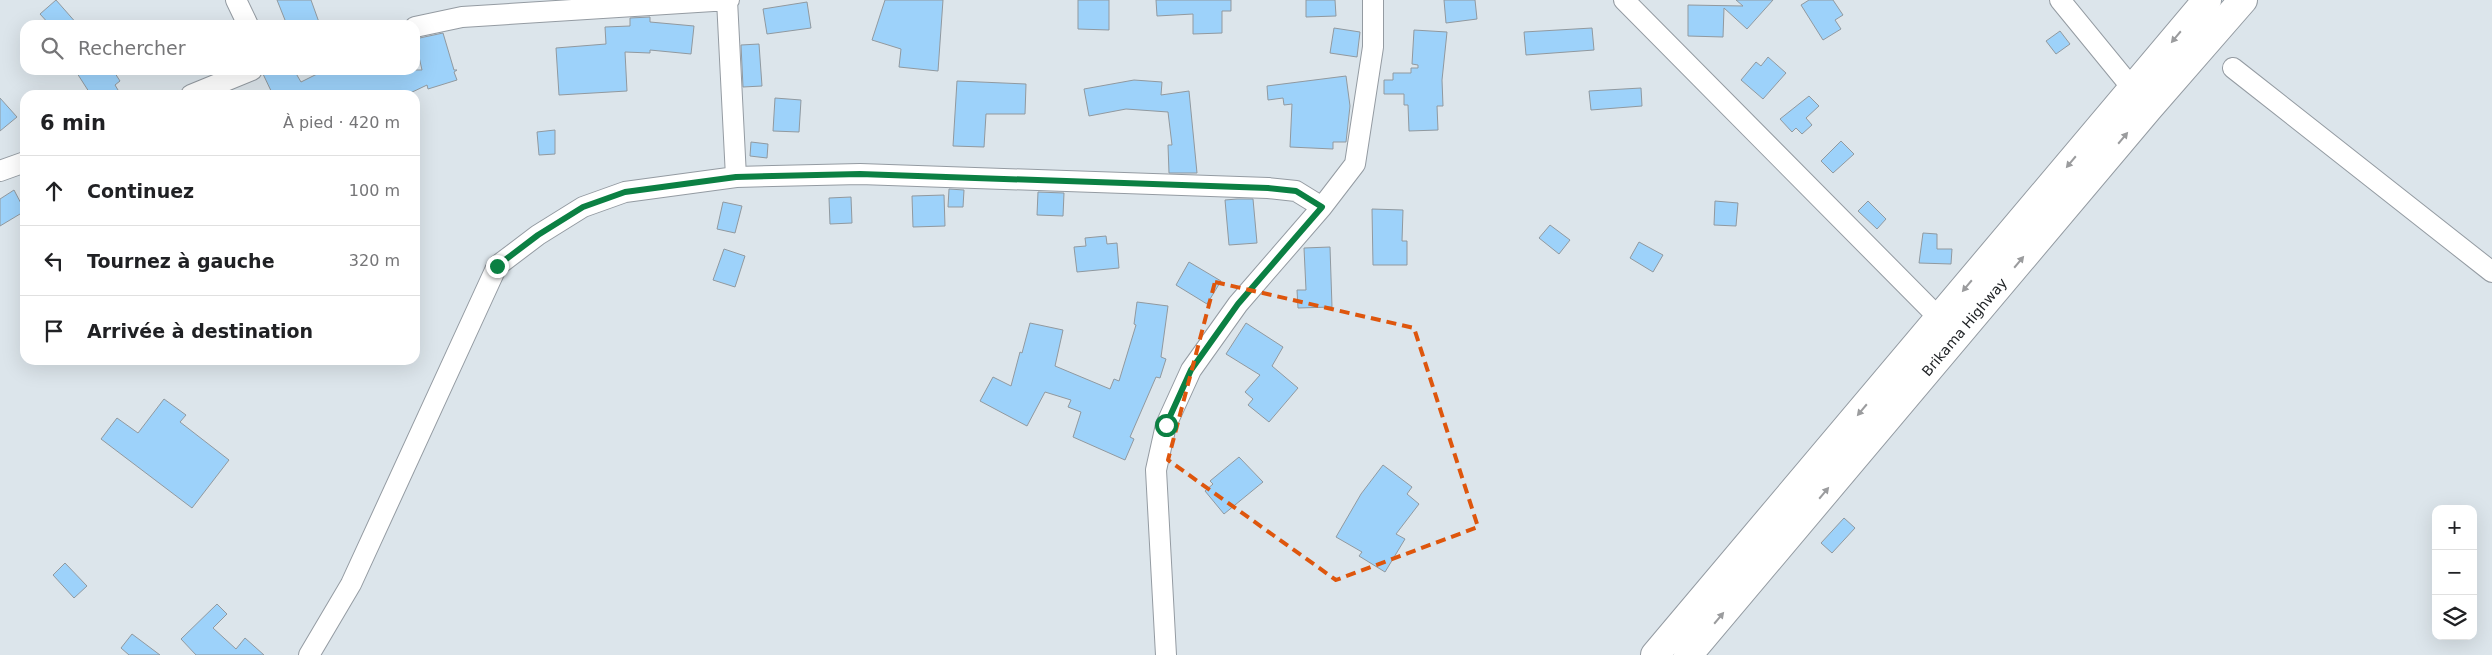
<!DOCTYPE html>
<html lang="fr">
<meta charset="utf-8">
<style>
body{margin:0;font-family:"DejaVu Sans",sans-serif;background:#f2f2f2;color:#202124}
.controls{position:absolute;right:15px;bottom:15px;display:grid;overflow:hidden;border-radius:10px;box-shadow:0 5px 20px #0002}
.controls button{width:45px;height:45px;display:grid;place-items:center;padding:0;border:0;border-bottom:1px solid #e0e0e0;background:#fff;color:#202124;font:25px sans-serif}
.stop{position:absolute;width:15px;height:15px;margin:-11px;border:4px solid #0b8043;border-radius:50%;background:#fff}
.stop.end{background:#0b8043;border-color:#fff;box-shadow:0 1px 5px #0008}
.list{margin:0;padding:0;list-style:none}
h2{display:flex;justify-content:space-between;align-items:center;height:65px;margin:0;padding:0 20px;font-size:21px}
h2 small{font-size:16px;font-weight:400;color:#757577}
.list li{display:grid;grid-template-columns:32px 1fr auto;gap:15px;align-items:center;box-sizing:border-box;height:70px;padding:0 20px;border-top:1px solid #e0e0e0}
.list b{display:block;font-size:19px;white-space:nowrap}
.list em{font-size:16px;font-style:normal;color:#757577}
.icon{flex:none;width:28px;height:28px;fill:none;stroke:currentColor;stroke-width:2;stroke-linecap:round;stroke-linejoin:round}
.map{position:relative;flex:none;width:2492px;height:655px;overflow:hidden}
.search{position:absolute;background:#fff;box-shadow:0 5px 20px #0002;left:20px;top:20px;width:400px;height:55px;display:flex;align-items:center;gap:12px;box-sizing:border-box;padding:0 18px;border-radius:15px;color:#757577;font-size:19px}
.panel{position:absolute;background:#fff;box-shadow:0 5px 20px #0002;left:20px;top:90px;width:400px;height:275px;border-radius:15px}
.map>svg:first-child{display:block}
.building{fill:#9dd2fa;stroke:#91999f}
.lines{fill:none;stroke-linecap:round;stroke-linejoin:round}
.minor-casing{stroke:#949ba2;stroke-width:22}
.trunk-casing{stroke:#949ba2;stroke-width:30}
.minor{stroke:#fff;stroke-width:20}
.trunk{stroke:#fff;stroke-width:28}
.oneway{fill:#9b9c9e}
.route{stroke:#0b8043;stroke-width:6}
.marked{fill:none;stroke:#de560d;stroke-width:4;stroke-dasharray:10 6;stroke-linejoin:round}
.labels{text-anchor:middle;stroke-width:5;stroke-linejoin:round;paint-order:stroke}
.street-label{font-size:14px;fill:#212427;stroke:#fff}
</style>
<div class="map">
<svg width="2492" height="655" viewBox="0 0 2492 655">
<rect width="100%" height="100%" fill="#dce5eb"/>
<path class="building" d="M56 0 78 25H50L40 14Z
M277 0H311L320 25H287Z
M885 0H943L938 71 899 67 901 49 872 40Z
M1078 0H1109V30L1078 29Z
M1156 0H1231V11H1222V33L1193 34V14L1157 16Z
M1306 0H1335L1336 16 1306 17Z
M1444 0H1475L1477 19 1446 23Z
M1736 0H1773L1747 29 1724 8 1723 37 1688 36V5L1743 6Z
M1809 0H1833L1843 15 1835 20 1841 29 1823 40 1801 5Z
M807 2 811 28 767 34 763 9Z
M650 17V22L694 26 691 54 650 50V53L625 52 627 91 559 95 556 48 606 44 605 27 630 26V18Z
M1334 28 1360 32 1357 57 1330 53Z
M1592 28 1594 50 1526 55 1524 32Z
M1414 30 1447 32 1442 80 1443 106H1437L1438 130 1409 131 1408 105H1404V94H1384V80H1393V73H1411V68H1418V65L1412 64Z
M2060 31 2070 44 2056 54 2046 41Z
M443 33 454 70H457L454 72 457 80 428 89 427 85 406 95H273L263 74 272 70H294L301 82 325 70H422L415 39Z
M759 44 762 86 743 87 741 45Z
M1768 57 1786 73 1763 99 1741 80 1756 62 1761 66Z
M75 70H113L120 81 115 85 121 95H91Z
M1346 76 1350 106 1346 142H1333V149L1290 147 1292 104 1284 105 1283 98 1268 100 1267 86Z
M1134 80 1162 82 1161 95 1189 91 1197 173H1169L1168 145H1172L1168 112 1126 109 1089 116 1084 89Z
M957 81 1026 84 1025 114H986L984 147 953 146Z
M1641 88 1642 106 1591 110 1589 91Z
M1809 96 1819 106 1806 118 1812 125 1802 134 1796 128 1792 132 1780 119Z
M0 98 17 117 0 131Z
M775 98 801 100 799 132 773 131Z
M555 130V154L539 155 537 132Z
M1841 141 1854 154 1833 173 1821 161Z
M751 142 768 144 767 158 750 156Z
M949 189 964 190 963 207H948Z
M14 190 25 211 0 226V199Z
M1038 192 1064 193 1063 216 1037 215Z
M944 195 945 226 913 227 912 196Z
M851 197 852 223 830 224 829 198Z
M1237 199H1253L1257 243 1229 245 1225 200Z
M1715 201 1738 203 1736 226 1714 225Z
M1868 201 1886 219 1877 229 1858 211Z
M723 202 742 206 735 233 717 229Z
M1372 209 1403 210 1402 241H1407V265H1373Z
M1550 225 1570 240 1559 254 1539 238Z
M1923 233 1937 234V249H1952L1951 264 1919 263Z
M1106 236 1107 244 1117 243 1119 268 1077 272 1074 247 1086 246 1085 238Z
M1639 242 1663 255 1653 272 1630 258Z
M1330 247 1332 307 1298 308 1297 290H1306L1304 248Z
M724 249 745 256 735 287 713 280Z
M1189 262 1221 281 1207 304 1176 285Z
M1137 302 1168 306 1161 357 1166 359 1160 378 1156 377 1130 437 1134 439 1125 460 1073 437 1081 412 1068 407 1071 400 1045 392 1027 426 980 401 993 377 1011 386 1020 352 1022 353 1030 323 1063 330 1055 366 1110 389 1114 379 1119 381 1136 325 1134 324Z
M1246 323 1283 347 1272 366 1298 388 1269 422 1248 405 1253 399 1245 392 1260 375 1226 354Z
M164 399 186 415 180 422 229 460 192 508 101 439 117 418 138 433Z
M1239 457 1263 482 1224 514 1205 491 1213 484 1210 481Z
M1383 465 1412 487 1407 494 1419 504 1396 534 1405 539 1385 572 1359 556 1362 552 1336 537 1361 494Z
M1844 518 1855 528 1832 553 1821 543Z
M65 563 87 586 74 598 53 575Z
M217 604 227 614 213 628 236 649 245 638 264 655H196L181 639Z
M132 634 160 655H129L121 648Z"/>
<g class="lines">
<defs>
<path id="minor" d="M236 0 248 25
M727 0 736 177
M1624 0 1948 327
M2060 0 2141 99
M415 27 462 17 729 0
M2233 68 2492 272
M191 95 252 70
M0 171 25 162
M309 655 351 584 497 266 538 235 583 207 625 192 736 177 860 174 1268 188 1296 191 1322 207
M1166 655 1156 470 1166 425 1191 370 1238 304 1322 207 1355 164 1373 47V0"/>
<g id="trunk">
<path d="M1655 655 2207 0"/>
<path id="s1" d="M1688 655 2148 109 2243 0"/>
</g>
</defs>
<use href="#minor" class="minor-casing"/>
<use href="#trunk" class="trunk-casing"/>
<use href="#minor" class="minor"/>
<use href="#trunk" class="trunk"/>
</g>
<defs><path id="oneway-solid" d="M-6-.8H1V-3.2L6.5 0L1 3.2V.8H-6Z" transform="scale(1.25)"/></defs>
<g class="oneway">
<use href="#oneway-solid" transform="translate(2176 37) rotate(130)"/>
<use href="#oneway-solid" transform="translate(2123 138) rotate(-50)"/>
<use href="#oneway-solid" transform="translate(2071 162) rotate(130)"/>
<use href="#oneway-solid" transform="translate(2019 262) rotate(-50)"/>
<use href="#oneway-solid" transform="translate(1967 286) rotate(130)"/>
<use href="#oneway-solid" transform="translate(1862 410) rotate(130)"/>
<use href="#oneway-solid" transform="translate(1824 493) rotate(-50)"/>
<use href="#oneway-solid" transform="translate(1719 618) rotate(-50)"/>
</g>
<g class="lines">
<path class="route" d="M497 266 538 235 583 207 625 192 736 177 860 174 1268 188 1296 191 1322 207 1238 304 1191 370 1166 425"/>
</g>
<path class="marked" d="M1215 282 1414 328 1478 527 1336 580 1168 460Z"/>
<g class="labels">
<g class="street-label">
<text dy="5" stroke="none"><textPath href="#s1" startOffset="429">Brikama Highway</textPath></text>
</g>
</g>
</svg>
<div class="controls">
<button>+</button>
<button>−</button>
<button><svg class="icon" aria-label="layers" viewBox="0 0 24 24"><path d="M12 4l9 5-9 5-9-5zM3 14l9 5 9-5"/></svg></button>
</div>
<div class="stop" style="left:1166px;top:425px"></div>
<div class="stop end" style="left:497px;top:266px"></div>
<div class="search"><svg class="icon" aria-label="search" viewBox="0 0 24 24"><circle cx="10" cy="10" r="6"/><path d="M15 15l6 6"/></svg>Rechercher</div>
<section class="panel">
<h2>6 min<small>À pied · 420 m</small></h2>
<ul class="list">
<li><svg class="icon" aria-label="ahead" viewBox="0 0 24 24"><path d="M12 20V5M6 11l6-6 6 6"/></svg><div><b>Continuez</b></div><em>100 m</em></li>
<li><svg class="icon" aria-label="left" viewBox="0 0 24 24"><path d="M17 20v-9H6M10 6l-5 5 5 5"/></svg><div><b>Tournez à gauche</b></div><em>320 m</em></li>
<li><svg class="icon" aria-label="arrive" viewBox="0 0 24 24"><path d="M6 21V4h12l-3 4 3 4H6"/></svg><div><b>Arrivée à destination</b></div></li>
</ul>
</section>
</div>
